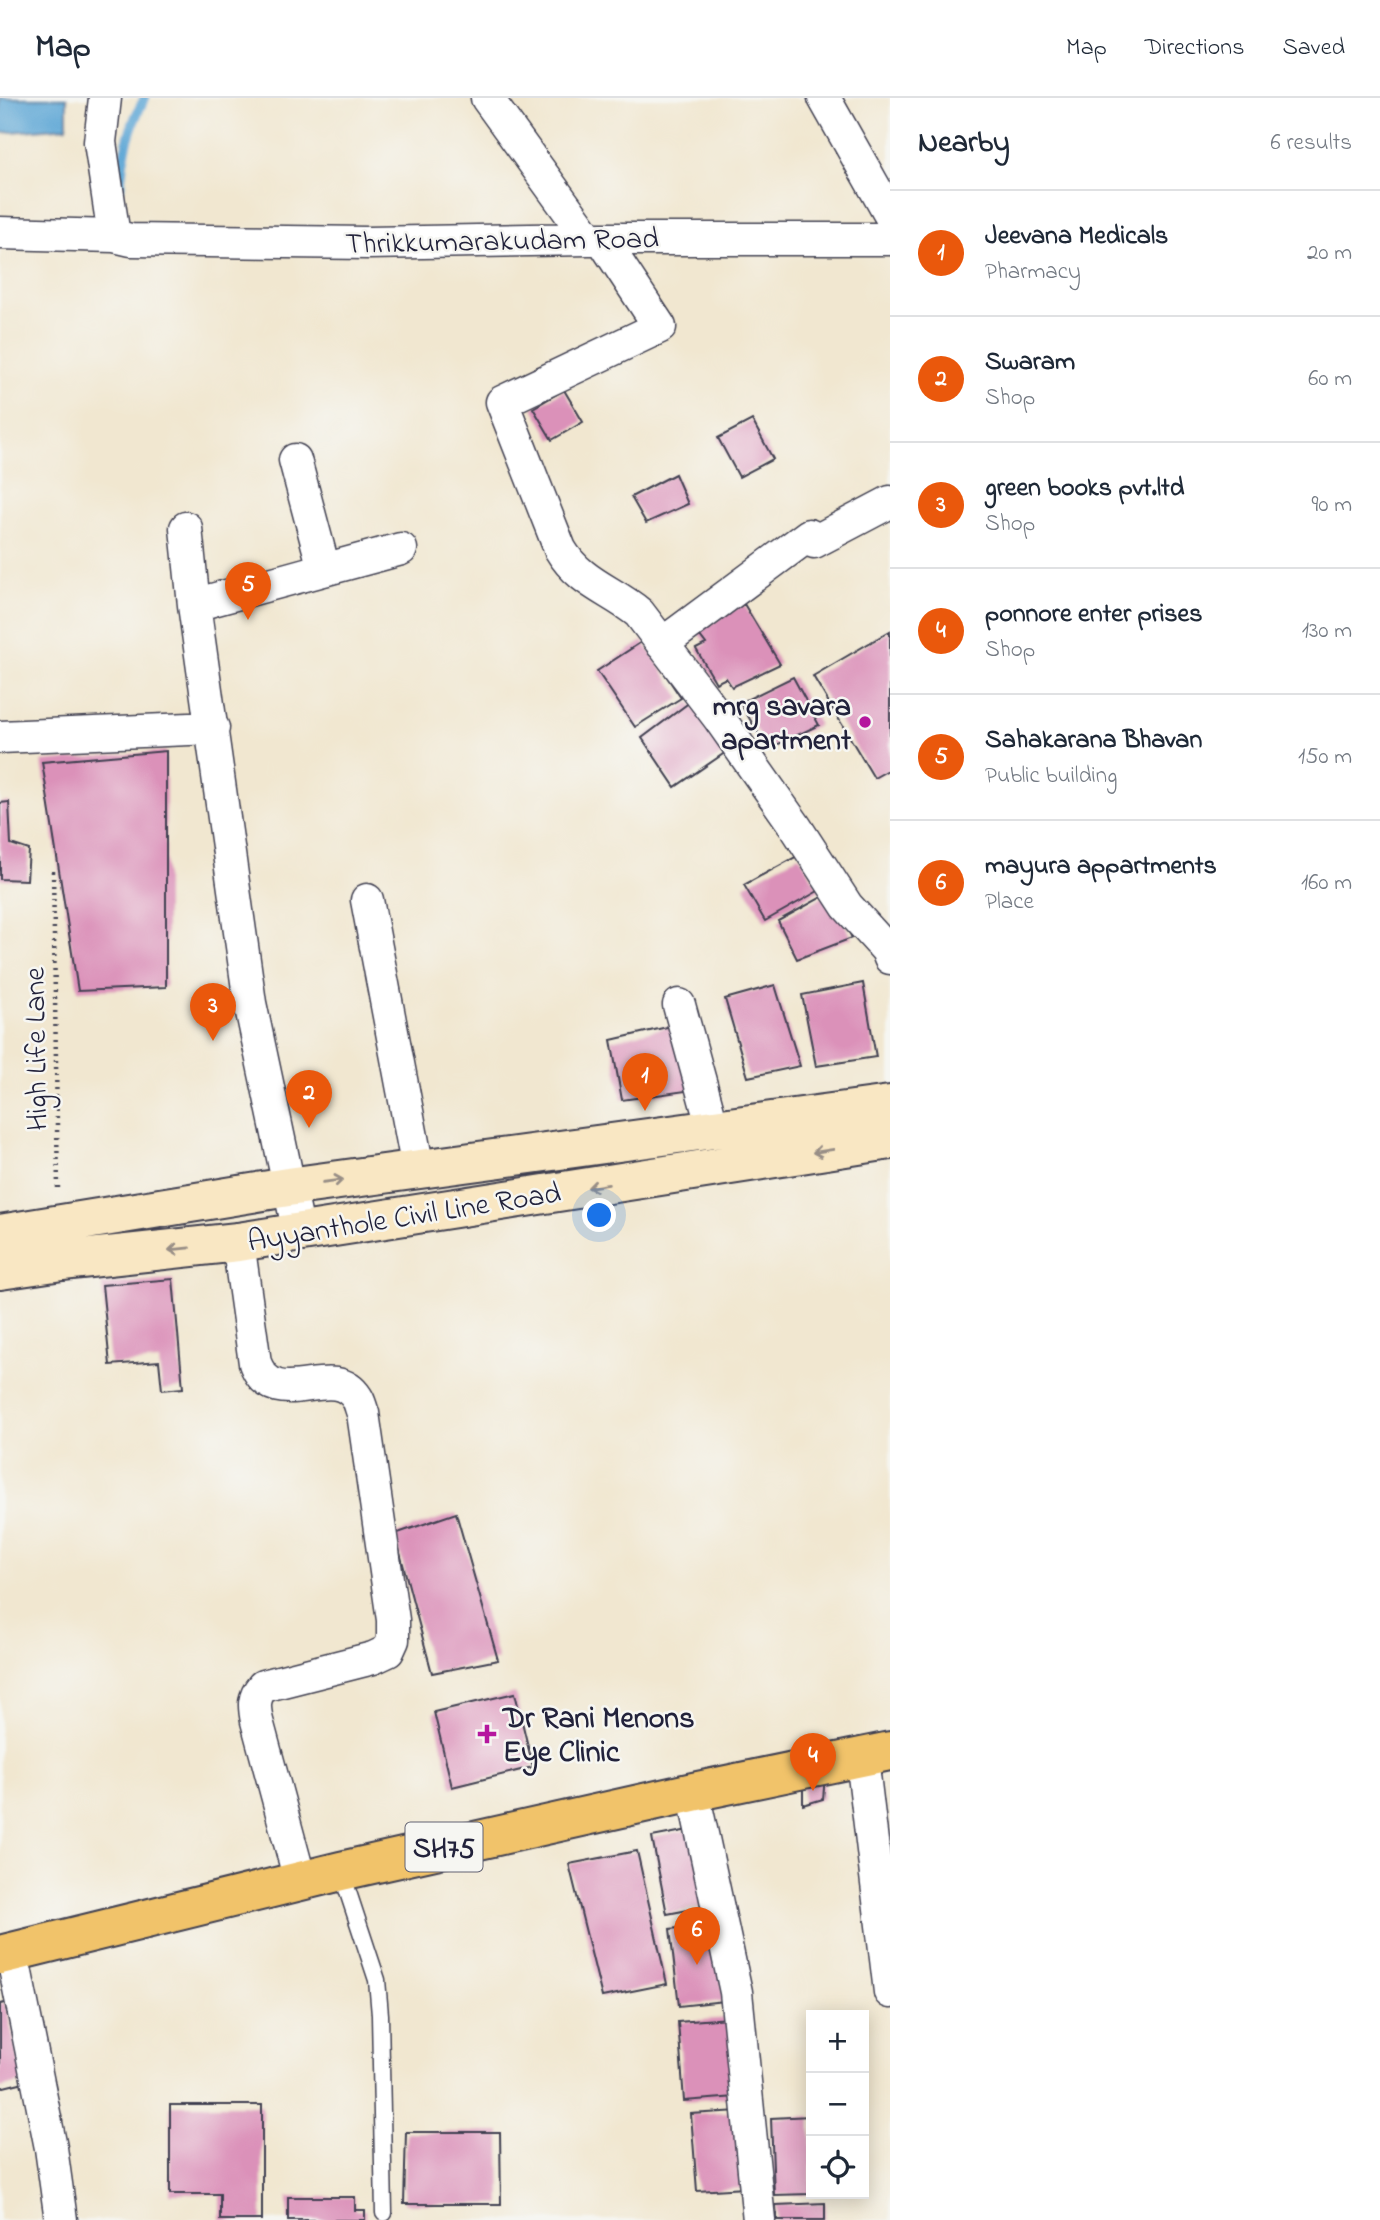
<!DOCTYPE html>
<meta charset="utf-8">
<style>
body{margin:0;font-family:"Indie Flower",sans-serif;background:#f2f2f3;color:#1f2937}
.controls{position:absolute;right:21px;bottom:21px;display:grid;overflow:hidden;border-radius:0px;box-shadow:0 4px 18px #0003}
.controls button{width:63px;height:63px;display:grid;place-items:center;padding:0;border:0;border-bottom:2px solid #e0e1e3;background:#fff;color:#1f2937;font:35px sans-serif}
.you{position:absolute;left:600px;top:1118px;width:24px;height:24px;margin:-18px;border:5px solid #fff;border-radius:50%;background:#1a73e8;box-shadow:0 0 0 10px #1a73e833}
.badge{display:grid;place-items:center;width:46px;height:46px;border-radius:50%;background:#ea580c;color:#fff;font-size:23px;font-weight:700}
.pin{position:absolute;translate:-50% -58px;filter:drop-shadow(0 2px 4px #0008)}
.pin::after{content:'';position:absolute;top:37px;width:24px;height:21px;background:inherit;clip-path:polygon(0 0,100% 0,50% 100%)}
.list{margin:0;padding:0;list-style:none}
h2{display:flex;justify-content:space-between;align-items:center;height:91px;margin:0;padding:0 28px;font-size:30px}
h2 small{font-size:23px;font-weight:400;color:#747a83}
.list li{display:grid;grid-template-columns:46px 1fr auto;gap:21px;align-items:center;box-sizing:border-box;height:126px;padding:0 28px;border-top:2px solid #e0e1e3}
.list b{display:block;font-size:26px;white-space:nowrap}
.list p{margin:0;font-size:23px;white-space:nowrap;color:#747a83}
.list em{font-size:23px;font-style:normal;color:#747a83}
.icon{flex:none;width:38px;height:38px;fill:none;stroke:currentColor;stroke-width:2;stroke-linecap:round;stroke-linejoin:round}
.map{position:relative;flex:none;width:890px;height:2122px;overflow:hidden}
header{display:flex;align-items:center;gap:42px;box-sizing:border-box;height:98px;padding:0 35px;background:#fff;border-bottom:2px solid #e0e1e3}
header strong{font-size:33px}
nav{display:flex;gap:38px;margin-inline-start:auto;font-size:24px}
main{display:flex}
aside{flex:1;background:#fff}
.map>svg:first-child{display:block}
.water{fill:#5fa7d6;stroke:#406488;stroke-width:2}
.lines{fill:none;stroke-linecap:round;stroke-linejoin:round}
.stream{stroke:#5fa7d6;stroke-width:10}
.building{fill:#db91b9}
.lane-casing{stroke:#414051;stroke-width:19}
.street-casing{stroke:#414051;stroke-width:35}
.secondary-casing{stroke:#414051;stroke-width:42}
.primary-casing{stroke:#414051;stroke-width:42}
.path{stroke:#414051;stroke-width:4.5;stroke-dasharray:2 5;stroke-linecap:butt}
.lane{stroke:#fff;stroke-width:16}
.street{stroke:#fff;stroke-width:32}
.secondary{stroke:#f9e7c3;stroke-width:38}
.primary{stroke:#f1c36a;stroke-width:38}
.oneway{stroke:#988e86}
.poi-dot{fill:#b5179e;stroke:#f6f6f2;stroke-width:2.5}
.labels{text-anchor:middle;stroke-width:5;stroke-linejoin:round;paint-order:stroke}
.shield{fill:#f6f6f2;stroke:#626272;stroke-width:2}
.shield-label{font-size:28px;font-weight:bold;fill:#22223b}
.street-label{font-size:30px;fill:#22223b;stroke:#f6f6f2}
.poi-label{font-size:30px;font-weight:bold;fill:#22223b;stroke:#f6f6f2;text-anchor:end}
</style>
<header>
<strong>Map</strong>
<nav><a>Map</a><a>Directions</a><a>Saved</a></nav>
</header>
<main>
<div class="map">
<svg width="890" height="2122" viewBox="0 0 890 2122">
<rect width="100%" height="100%" fill="#f6f6f2"/>
<filter id="ink" filterUnits="userSpaceOnUse"><feTurbulence type="fractalNoise" baseFrequency=".0143" numOctaves="2"/><feDisplacementMap in="SourceGraphic" scale="14" xChannelSelector="R" yChannelSelector="G"/><feConvolveMatrix kernelMatrix="1 2 1 2 8 2 1 2 1" color-interpolation-filters="sRGB"/></filter>
<filter id="wash" filterUnits="userSpaceOnUse"><feTurbulence type="fractalNoise" baseFrequency=".00686" numOctaves="4" result="noise"/><feDisplacementMap in="SourceGraphic" scale="28" xChannelSelector="R" yChannelSelector="G"/><feGaussianBlur stdDeviation="1.57" result="paint"/><feColorMatrix in="noise" values="0 0 0 0 0 0 0 0 0 0 0 0 0 0 0 0 0 1.4 0 .05"/><feComposite in="paint" operator="in"/></filter>
<g filter="url(#wash)">
<rect width="100%" height="100%" fill="#f1e7d0"/>
<path class="water" d="M0 0H67V29L0 35Z"/>
<g class="lines">
<path class="stream" d="M120 89C123 57 129 28 145 0"/>
</g>
<g id="blocks">
<path class="building" d="M564 292 583 324 552 342 533 310Z
M752 322 773 361 739 379 718 340Z
M675 376 688 406 646 425 631 399Z
M744 506 780 566 732 589 726 580 716 585 696 551 706 546 697 534Z
M890 533V671L874 680 813 578Z
M643 543 681 600 635 629 597 573Z
M793 579 819 627 768 651 740 605Z
M690 604 726 654 675 689 642 640Z
M166 653V889L78 893 42 664Z
M9 704 11 746 29 752 27 782 0 781V705Z
M799 757 820 792 765 823 744 787Z
M829 795 852 840 797 861 778 823Z
M863 885 876 959 816 968 802 897Z
M775 887 800 968 748 979 725 901Z
M676 927 693 992 622 1002 611 942Z
M173 1181 183 1290 162 1292 159 1263 110 1267 102 1187Z
M456 1415 498 1562 432 1575 395 1436Z
M515 1595 533 1669 452 1689 434 1614Z
M825 1678 823 1701 803 1707V1686Z
M694 1731 709 1808 667 1816 652 1739Z
M637 1753 667 1886 602 1899 569 1766Z
M716 1826 724 1903 679 1908 670 1831Z
M5 1905 24 1984 0 1990V1906Z
M729 1920 736 1999 684 2003 678 1924Z
M170 2007H262V2122H220V2096H170Z
M739 2013 745 2090 697 2093 691 2016Z
M811 2018V2096L774 2097 771 2020Z
M406 2034H500L501 2106H404Z
M288 2099H355V2112H365V2122H288Z
M825 2105V2122H777L776 2107Z"/>
</g>
</g>
<g filter="url(#ink)">
<use href="#blocks" fill-opacity="0" stroke="#414051" stroke-width="2"/>
<g class="lines">
<defs>
<path id="lane" d="M341 1773 377 1882 380 1917 384 2115"/>
<path id="street" d="M105 0 100 44 114 138
M487 0 589 141
M824 0 890 117
M0 135 114 138 131 142 368 145 589 141H890
M602 141 660 229 502 304 560 451C580 485 611 492 639 515L719 620 795 728 847 808 887 852 890 860
M295 362 324 471 194 507 401 451
M186 430 194 507 250 905 299 1135
M662 546 809 437 814 444 890 404
M0 639 213 630
M367 802 418 1071
M679 907 713 1031
M238 1144 255 1265C275 1318 333 1261 357 1300 360 1304 361 1311 363 1315L393 1522V1542L388 1553 373 1560 263 1588C253 1600 254 1608 257 1623L300 1782
M862 1660 890 1894
M693 1694 736 1894 759 2122
M12 1855 51 2050 61 2122"/>
<path id="secondary" d="M0 1136 288 1089 890 1007
M0 1172 62 1163 238 1144 890 1042"/>
<path id="primary" d="M0 1857 341 1773 693 1694 890 1653"/>
</defs>
<use href="#lane" class="lane-casing"/>
<use href="#street" class="street-casing"/>
<use href="#secondary" class="secondary-casing"/>
<use href="#primary" class="primary-casing"/>
<path class="path" d="M53 773 58 1091"/>
<use href="#lane" class="lane"/>
<use href="#street" class="street"/>
<use href="#secondary" class="secondary"/>
<use href="#primary" class="primary"/>
</g>
<defs><path id="oneway-shaft" d="M-6 0H5M1.5-3L5.5 0L1.5 3" fill="none" stroke-width="1.6" stroke-linecap="round" stroke-linejoin="round" transform="scale(1.75)"/></defs>
<g class="oneway">
<use href="#oneway-shaft" transform="translate(823 1053) rotate(171)"/>
<use href="#oneway-shaft" transform="translate(333 1083) rotate(-8)"/>
<use href="#oneway-shaft" transform="translate(598 1088) rotate(171)"/>
<use href="#oneway-shaft" transform="translate(179 1151) rotate(174)"/>
</g>
</g>
<g class="poi-dot">
<circle cx="865" cy="624" r="7"/>
<path d="M483.5 1625.5h7v7h7v7h-7v7h-7v-7h-7v-7h7z"/>
</g>
<g class="labels">
<rect class="shield" x="405.5" y="1724.5" width="77" height="49" rx="5"/>
<g class="shield-label">
<text x="444" y="1759">SH75</text>
</g>
<g class="street-label">
<text transform="translate(502 142) rotate(-1)" y="10">Thrikkumarakudam Road</text>
<text transform="translate(35 951) rotate(-91)" y="10">High Life Lane</text>
<text transform="translate(404 1118) rotate(-9)" y="10">Ayyanthole Civil Line Road</text>
</g>
<g class="poi-label">
<text x="851" y="617">mrg savara<tspan x="851" dy="34">apartment</tspan></text>
<text x="503" y="1629" text-anchor="start">Dr Rani Menons<tspan x="503" dy="34">Eye Clinic</tspan></text>
</g>
</g>
</svg>
<div class="controls">
<button>+</button>
<button>−</button>
<button><svg class="icon" aria-label="locate" viewBox="0 0 24 24"><circle cx="12" cy="12" r="6"/><path d="M12 2v4M12 18v4M2 12h4M18 12h4"/></svg></button>
</div>
<div class="you"></div>
<div class="pin badge" style="left:645px;top:1013px">1</div>
<div class="pin badge" style="left:309px;top:1030px">2</div>
<div class="pin badge" style="left:213px;top:943px">3</div>
<div class="pin badge" style="left:813px;top:1693px">4</div>
<div class="pin badge" style="left:248px;top:522px">5</div>
<div class="pin badge" style="left:697px;top:1867px">6</div>
</div>
<aside>
<h2>Nearby<small>6 results</small></h2>
<ul class="list">
<li><span class="badge">1</span><div><b>Jeevana Medicals</b><p>Pharmacy</p></div><em>20 m</em></li>
<li><span class="badge">2</span><div><b>Swaram</b><p>Shop</p></div><em>60 m</em></li>
<li><span class="badge">3</span><div><b>green books pvt.ltd</b><p>Shop</p></div><em>90 m</em></li>
<li><span class="badge">4</span><div><b>ponnore enter prises</b><p>Shop</p></div><em>130 m</em></li>
<li><span class="badge">5</span><div><b>Sahakarana Bhavan</b><p>Public building</p></div><em>150 m</em></li>
<li><span class="badge">6</span><div><b>mayura appartments</b><p>Place</p></div><em>160 m</em></li>
</ul>
</aside>
</main>
